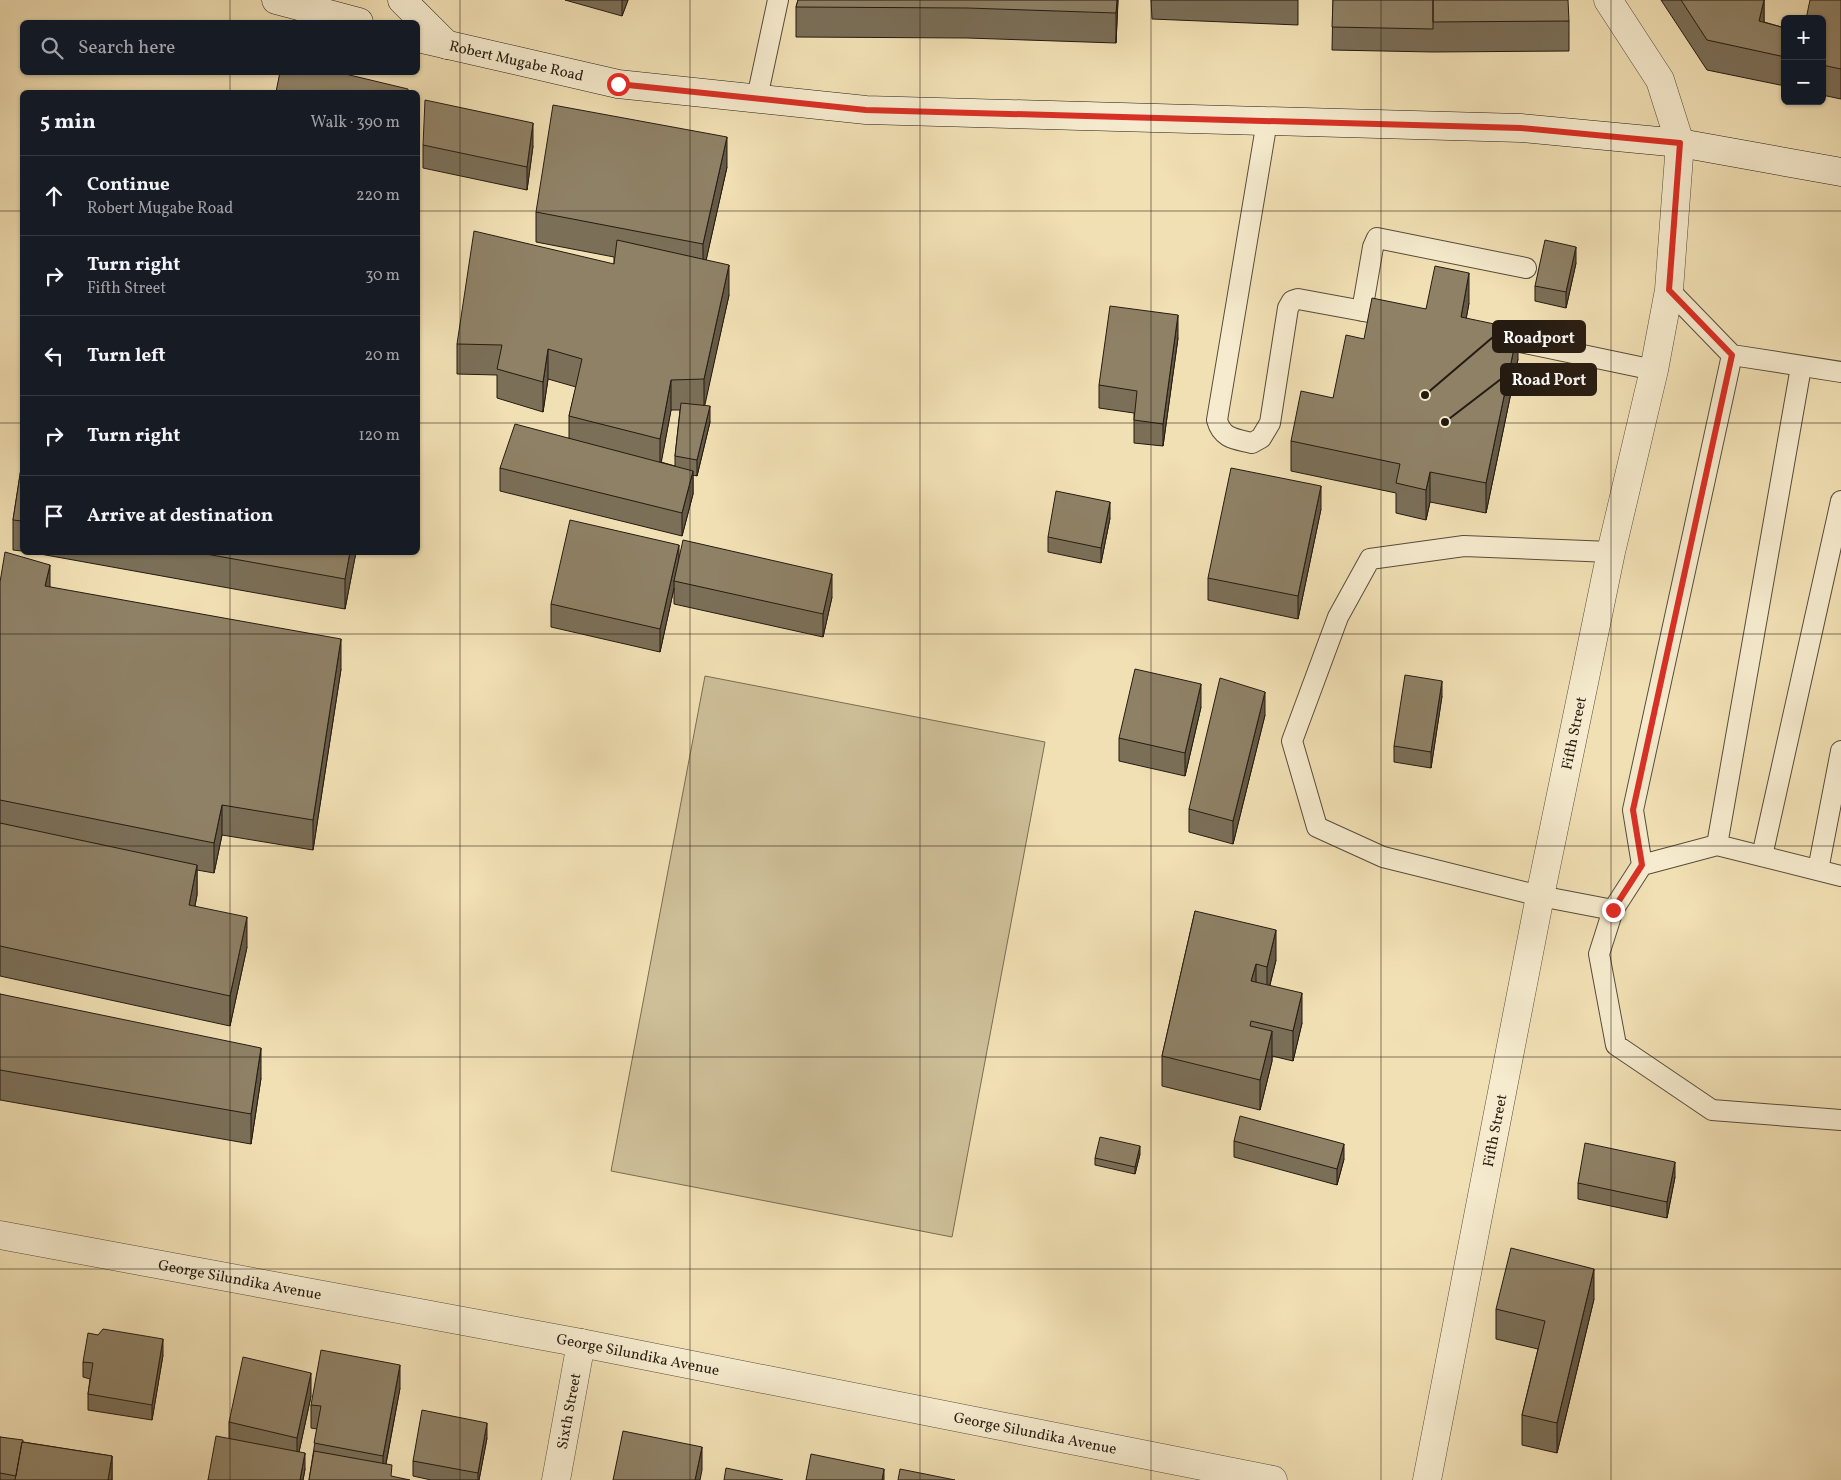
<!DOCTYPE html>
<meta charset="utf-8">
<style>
body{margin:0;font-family:Vollkorn,serif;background:#242831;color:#f1f3f6}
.controls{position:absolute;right:15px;top:15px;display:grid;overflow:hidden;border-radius:8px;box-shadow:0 1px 4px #0004}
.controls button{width:45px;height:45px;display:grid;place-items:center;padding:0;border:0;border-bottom:1px solid #363941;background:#171b24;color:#f1f3f6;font:25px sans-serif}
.stop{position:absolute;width:15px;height:15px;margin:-11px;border:4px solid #d93025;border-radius:50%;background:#fff}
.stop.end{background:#d93025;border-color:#fff;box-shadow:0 1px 5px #0008}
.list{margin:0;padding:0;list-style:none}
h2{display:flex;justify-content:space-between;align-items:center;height:65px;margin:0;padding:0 20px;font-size:21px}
h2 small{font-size:16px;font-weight:400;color:#9ea1a6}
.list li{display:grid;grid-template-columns:32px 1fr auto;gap:15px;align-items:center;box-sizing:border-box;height:80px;padding:0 20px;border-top:1px solid #363941}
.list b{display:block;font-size:19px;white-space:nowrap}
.list p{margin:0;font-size:16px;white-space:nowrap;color:#9ea1a6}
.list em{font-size:16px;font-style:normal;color:#9ea1a6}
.icon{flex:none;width:28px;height:28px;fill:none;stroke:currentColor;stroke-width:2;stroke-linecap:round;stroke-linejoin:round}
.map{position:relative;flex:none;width:1841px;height:1480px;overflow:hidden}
.search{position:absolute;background:#171b24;box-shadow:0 1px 4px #0004;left:20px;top:20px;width:400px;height:55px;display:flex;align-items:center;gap:12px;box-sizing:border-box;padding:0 18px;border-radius:8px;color:#9ea1a6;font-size:19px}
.panel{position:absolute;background:#171b24;box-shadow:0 1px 4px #0004;left:20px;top:90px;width:400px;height:465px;border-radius:8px}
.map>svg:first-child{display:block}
.green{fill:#cebf98;stroke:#7a6d54}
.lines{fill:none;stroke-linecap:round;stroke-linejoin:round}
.service-casing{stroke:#584c3a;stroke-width:22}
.minor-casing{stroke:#584c3a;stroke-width:29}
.secondary-casing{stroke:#251b11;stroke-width:29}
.service{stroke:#f6ebce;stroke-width:20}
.minor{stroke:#f6ebce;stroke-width:28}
.secondary{stroke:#f6ebce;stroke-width:28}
.wall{fill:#7b6f58;stroke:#251b11;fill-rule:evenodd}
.shaded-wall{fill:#645a47;stroke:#251b11}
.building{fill:#8f8166;stroke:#251b11}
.route{stroke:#d93025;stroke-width:6}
.grid{fill:none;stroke:#251b11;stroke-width:1;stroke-opacity:0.55}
.labels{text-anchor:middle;stroke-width:5;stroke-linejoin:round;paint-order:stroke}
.street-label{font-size:15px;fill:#251b11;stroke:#f6ebce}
.leader{fill:none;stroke:#251b11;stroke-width:2}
.callout-dot{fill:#251b11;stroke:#f6ebce;stroke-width:2}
.callout{fill:#251b11;stroke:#251b11;stroke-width:2}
.callout-label{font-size:16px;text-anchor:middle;font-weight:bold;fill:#fff}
</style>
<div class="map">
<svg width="1841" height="1480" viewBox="0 0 1841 1480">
<rect width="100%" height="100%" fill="#f1e0b4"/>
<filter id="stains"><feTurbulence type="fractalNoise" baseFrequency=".004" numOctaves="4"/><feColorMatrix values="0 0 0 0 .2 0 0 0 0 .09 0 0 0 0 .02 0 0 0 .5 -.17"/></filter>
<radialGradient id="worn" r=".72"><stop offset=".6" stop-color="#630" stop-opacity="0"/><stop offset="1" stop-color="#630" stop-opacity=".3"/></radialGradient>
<path class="green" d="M705 676 1045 742 952 1237 611 1171Z"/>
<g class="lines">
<defs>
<path id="service" d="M757 98 778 0
M1267 121 1217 420C1222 439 1236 439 1252 443L1261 438 1270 423 1288 308 1292 301 1298 299 1396 317
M1669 290 1732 355 1841 372
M1362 311 1373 247 1377 238 1526 268
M1492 336 1654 370
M1611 552 1464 546 1370 559 1338 617 1292 741 1317 827 1383 857 1540 896 1613 910
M1717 845 1801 367
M1762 856 1841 501
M1642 865 1633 810 1732 355
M1818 870 1841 751
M1841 876 1717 845 1642 865 1613 910 1599 954 1616 1045 1712 1110 1841 1120"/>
<g id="minor">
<path id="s1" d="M0 1235 581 1343 1273 1480"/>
<path id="s2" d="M556 1480 581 1343"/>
<path id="s3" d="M1427 1480 1540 896 1611 552 1654 370 1669 290 1680 143 1660 80 1608 0"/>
</g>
<g id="secondary">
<path d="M276 0 359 22"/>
<path d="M402 0 447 45"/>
<path id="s4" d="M418 38 618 84 866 110 1521 128 1680 143 1841 172"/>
</g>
</defs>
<use href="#service" class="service-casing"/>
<use href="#minor" class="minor-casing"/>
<use href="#secondary" class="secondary-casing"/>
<use href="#service" class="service"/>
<use href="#minor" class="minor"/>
<use href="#secondary" class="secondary"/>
</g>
<path class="wall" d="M565 0H628L622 16Z
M798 0H1118L1116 43 967 38 796 37V7Z
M1151 0H1298V25L1152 19Z
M1333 0 1569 21V51L1433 52 1332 50Z
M1661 0H1764V22L1785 28V86L1707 70Z
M1841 0V99L1822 95V19Z
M423 145 533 146 527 190 423 168Z
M727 167 706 260 729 295 704 406 710 422 697 476 693 475V494L682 536 500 491V468L569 438V416L576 387 548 379 543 412 497 398V375L457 374V344L614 264V257L536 242V212ZM671 410H680L675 456V466L661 462Z
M1576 263 1566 308 1535 301V286Z
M1469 303 1466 319 1518 359 1486 513 1430 502 1426 520 1396 513V493L1291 471V441L1333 398 1364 339 1426 309Z
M1178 338 1163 446 1134 443V413L1099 408V385Z
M22 462V551L13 550V520Z
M1321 509 1298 619 1208 600V578Z
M1110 518 1101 563 1048 552V537Z
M29 552H356L345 609Z
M679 561 832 597 823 637 674 604V588L660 652 551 627V604Z
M0 582 50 587 341 669 313 850 222 835 214 873 197 870V895L195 906 247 947 230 1026 0 976Z
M1442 696 1431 768 1394 762V746Z
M1201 707 1185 776 1119 761V738Z
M1265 715 1233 844 1189 832V809Z
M1195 911 1276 960 1270 985 1302 1023 1293 1061 1272 1056V1061L1260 1110 1162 1086V1056Z
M0 994 261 1078 251 1144 0 1100Z
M1234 1141 1344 1159 1337 1185 1234 1157Z
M1140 1154 1135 1174 1095 1165V1158Z
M1675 1177 1667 1218 1578 1199V1183Z
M1594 1299 1557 1453 1522 1445V1415L1538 1349 1496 1339V1309Z
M163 1355 152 1420 88 1410V1394L90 1379 83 1377V1362Z
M400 1388 386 1464 309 1480 317 1429 311 1428V1405Z
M311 1396 299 1452 305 1469 303 1480H208L229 1438V1422Z
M0 1437 23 1442 112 1456V1480H0Z
M487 1438 479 1480H431L413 1476V1461Z"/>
<path class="shaded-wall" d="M622 0H628L622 16Z
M1117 0H1118L1116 43V13Z
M1764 0V30L1759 21Z
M533 123V146L527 190V167Z
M727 137V167L703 274V244Z
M1576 247V263L1566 308V292Z
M729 265V295L704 409V379Z
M1469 273V303L1461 347V317Z
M1178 315V338L1163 446V424Z
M1518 329V359L1486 513V483Z
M548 349V379L543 412V382Z
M671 380V410L660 469V439Z
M710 406V422L697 476V460Z
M693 471V494L682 536V513Z
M1430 472V502L1426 520V490Z
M1321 486V509L1298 619V596Z
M1110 502V518L1101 563V548Z
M679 545V568L674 581V588L660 652V629Z
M350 552H356L345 609V579Z
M50 565V595L45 586Z
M832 574V597L823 637V614Z
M341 639V669L313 850V820Z
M1442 681V696L1431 768V752Z
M1201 684V707L1185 776V753Z
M1265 692V715L1233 844V821Z
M222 805V835L214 873V843Z
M197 865V895L189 934V905Z
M247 917V947L230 1026V996Z
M1276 930V960L1267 996V967Z
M1256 964V993L1251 981Z
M1302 993V1023L1293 1061V1031Z
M1272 1031V1061L1260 1110V1080Z
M261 1048V1078L251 1144V1114Z
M1344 1144V1159L1337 1185V1169Z
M1140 1146V1154L1135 1174V1167Z
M1675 1162V1177L1667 1218V1202Z
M1594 1269V1299L1557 1453V1423Z
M163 1339V1355L152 1420V1405Z
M400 1365V1388L383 1479V1456Z
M311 1373V1396L297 1461V1438Z
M487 1423V1438L479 1480H478V1473Z
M702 1447V1470L700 1480H695Z
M305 1453V1469L303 1480H300Z
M112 1456V1480H108Z
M884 1469V1480H882Z"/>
<path class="building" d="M798 0H1117L1116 13 967 8 796 7Z
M1333 0H1433V29L1332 27Z
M1433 0H1568L1569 21 1433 22Z
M1681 0H1764L1759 21 1785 28V57L1707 40Z
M1810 0H1841V69L1822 65V19H1806Z
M280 72H337L408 89V92H276Z
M425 100 533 123 527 167 423 145Z
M553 105 727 137 703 244 536 212Z
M474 231 614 264 617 240 729 265 704 379 671 380 660 439 569 416 582 359 548 349 543 382 497 369 502 345 457 344Z
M1545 240 1576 247 1566 292 1535 286Z
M1435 266 1469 273 1461 317 1518 329 1486 483 1430 472 1426 490 1396 483 1400 464 1291 441 1301 391 1333 398 1346 335 1364 339 1372 298 1426 309Z
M1110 306 1178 315 1163 424 1134 420 1137 391 1099 385Z
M681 403 710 406 697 460 675 456Z
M515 424 693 471 682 513 500 468Z
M22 462V521L13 520Z
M1231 468 1321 486 1298 596 1208 578Z
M1056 491 1110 502 1101 548 1048 537Z
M570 520 679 545 660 629 551 604Z
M683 540 832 574 823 614 674 581Z
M5 552 50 565 45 586 341 639 313 820 222 805 214 843 0 800V582Z
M195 552H350L345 579Z
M1135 669 1201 684 1185 753 1119 738Z
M1405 675 1442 681 1431 752 1394 746Z
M1220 678 1265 692 1233 821 1189 809Z
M0 823 197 865 189 905 247 917 230 996 0 946Z
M1195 911 1276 930 1267 967 1256 964 1251 981 1302 993 1293 1031 1251 1021 1250 1026 1272 1031 1260 1080 1162 1056Z
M0 994 261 1048 251 1114 0 1070Z
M1240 1116 1344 1144 1337 1169 1234 1141Z
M1100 1137 1140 1146 1135 1167 1095 1158Z
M1585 1143 1675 1162 1667 1202 1578 1183Z
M1511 1248 1594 1269 1557 1423 1522 1415 1545 1321 1496 1309Z
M103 1329 163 1339 152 1405 88 1394 93 1363 83 1362 88 1333 98 1335Z
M321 1350 400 1365 383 1456 314 1443 321 1406 311 1405Z
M243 1357 311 1373 297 1438 229 1422Z
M422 1410 487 1423 478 1473 413 1461Z
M623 1431 702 1447 695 1480H613Z
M216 1436 305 1453 300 1480H208Z
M0 1437 23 1440V1442H22L16 1476 0 1473Z
M22 1442 112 1456 108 1480H15Z
M314 1451 392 1465 391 1476 410 1480H309Z
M811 1454 884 1469 882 1480H806Z
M726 1468 783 1480H724Z
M900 1469 955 1480H898Z"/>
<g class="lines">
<path class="route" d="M618 84 866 110 1521 128 1680 143 1669 290 1732 355 1633 810 1642 865 1613 910"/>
</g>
<path class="grid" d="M230 0V22M460 0V1480M690 0V1480M920 0V1480M1151 0V1480M1381 0V1480M1611 0V1480M230 72V92M0 211H22M418 211H1841M0 423H22M418 423H1841M230 552V1480M0 634H1841M0 846H1841M0 1057H1841M0 1269H1841"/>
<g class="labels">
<g class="street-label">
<text dy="5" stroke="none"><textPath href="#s4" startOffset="101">Robert Mugabe Road</textPath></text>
<text dy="5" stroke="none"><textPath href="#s3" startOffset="761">Fifth Street</textPath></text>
<text dy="5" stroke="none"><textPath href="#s3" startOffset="356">Fifth Street</textPath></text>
<text dy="5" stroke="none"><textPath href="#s1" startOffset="244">George Silundika Avenue</textPath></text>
<text dy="5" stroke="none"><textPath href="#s1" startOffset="649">George Silundika Avenue</textPath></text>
<text dy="5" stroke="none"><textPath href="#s2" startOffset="70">Sixth Street</textPath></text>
<text dy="5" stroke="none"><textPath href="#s1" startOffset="1054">George Silundika Avenue</textPath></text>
</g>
</g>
<path class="leader" d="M1425 395L1493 337M1445 422L1501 379"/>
<g class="callout-dot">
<circle cx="1425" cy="395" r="5"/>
<circle cx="1445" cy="422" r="5"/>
</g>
<g class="callout">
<rect x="1493" y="321" width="92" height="31" rx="5"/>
<rect x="1501" y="364" width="95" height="31" rx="5"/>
</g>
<g class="callout-label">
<text x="1539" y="343">Roadport</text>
<text x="1549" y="385">Road Port</text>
</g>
<rect width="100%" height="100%" filter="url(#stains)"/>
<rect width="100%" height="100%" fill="url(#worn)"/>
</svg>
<div class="controls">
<button>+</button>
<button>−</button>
</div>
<div class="stop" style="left:618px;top:84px"></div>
<div class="stop end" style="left:1613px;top:910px"></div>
<div class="search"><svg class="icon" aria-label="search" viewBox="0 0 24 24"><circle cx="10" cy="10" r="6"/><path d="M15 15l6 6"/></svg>Search here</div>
<section class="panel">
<h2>5 min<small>Walk · 390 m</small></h2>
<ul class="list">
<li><svg class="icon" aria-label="ahead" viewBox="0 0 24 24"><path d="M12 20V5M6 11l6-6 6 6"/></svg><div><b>Continue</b><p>Robert Mugabe Road</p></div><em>220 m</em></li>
<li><svg class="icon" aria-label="right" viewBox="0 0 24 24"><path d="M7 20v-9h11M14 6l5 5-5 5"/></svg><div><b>Turn right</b><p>Fifth Street</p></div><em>30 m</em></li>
<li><svg class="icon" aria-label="left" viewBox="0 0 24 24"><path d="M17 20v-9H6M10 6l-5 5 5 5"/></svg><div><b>Turn left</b></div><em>20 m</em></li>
<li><svg class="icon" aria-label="right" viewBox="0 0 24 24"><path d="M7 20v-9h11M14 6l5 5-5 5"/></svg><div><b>Turn right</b></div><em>120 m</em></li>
<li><svg class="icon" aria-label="arrive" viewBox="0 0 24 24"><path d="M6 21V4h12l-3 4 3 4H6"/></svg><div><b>Arrive at destination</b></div></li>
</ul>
</section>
</div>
